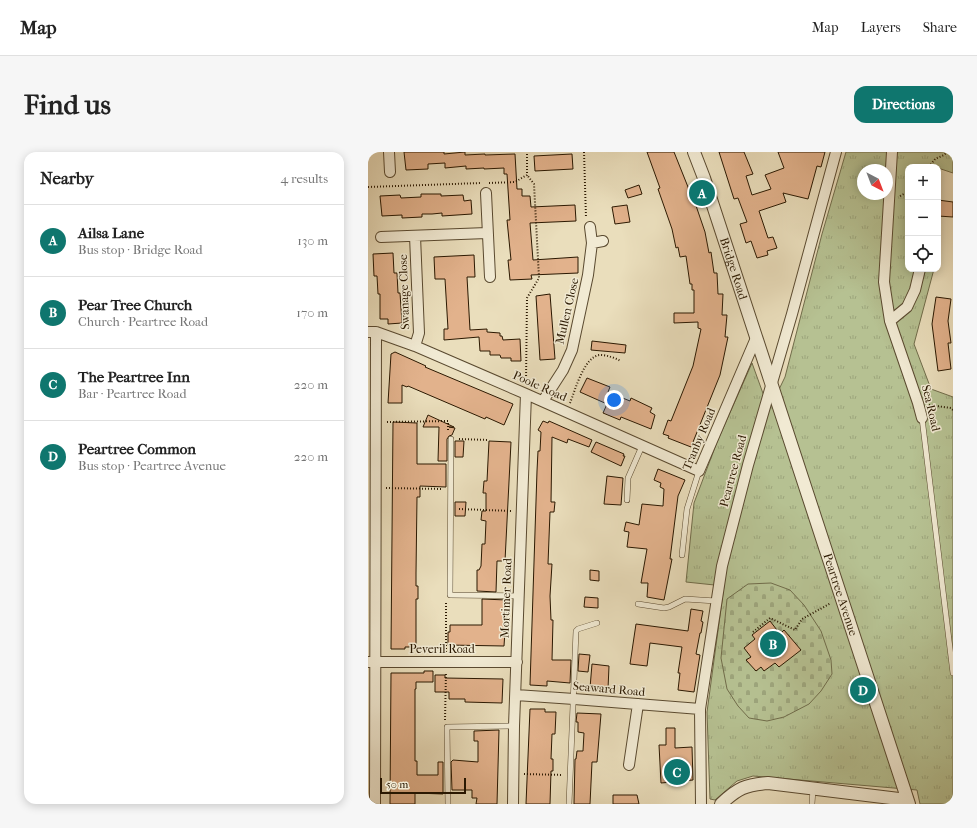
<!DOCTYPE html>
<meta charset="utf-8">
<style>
body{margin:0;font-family:"IM FELL French Canon",serif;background:#f6f6f6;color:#222}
.controls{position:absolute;right:12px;top:12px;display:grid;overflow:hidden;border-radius:8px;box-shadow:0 2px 10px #0003}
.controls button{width:36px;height:36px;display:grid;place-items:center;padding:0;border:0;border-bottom:1px solid #e0e0e0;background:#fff;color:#222;font:20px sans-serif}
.compass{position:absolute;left:489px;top:12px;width:36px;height:36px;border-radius:50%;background:#fff;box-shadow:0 2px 10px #0003;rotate:138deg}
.scale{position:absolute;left:12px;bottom:10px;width:86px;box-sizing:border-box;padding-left:4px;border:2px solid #2a1801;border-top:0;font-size:11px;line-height:14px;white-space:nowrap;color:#2a1801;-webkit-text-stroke:3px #f1ead3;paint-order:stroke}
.you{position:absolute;left:246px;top:248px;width:14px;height:14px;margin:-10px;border:3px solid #fff;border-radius:50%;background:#1a73e8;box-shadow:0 0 0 6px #1a73e833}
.badge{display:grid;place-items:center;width:26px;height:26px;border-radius:50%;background:#0f766e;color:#fff;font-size:13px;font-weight:700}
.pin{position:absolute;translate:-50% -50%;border:2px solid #fff;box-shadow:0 1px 4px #0006}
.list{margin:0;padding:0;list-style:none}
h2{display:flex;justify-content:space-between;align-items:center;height:52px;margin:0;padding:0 16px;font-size:17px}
h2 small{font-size:13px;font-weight:400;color:#767676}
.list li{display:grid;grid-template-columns:26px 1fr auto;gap:12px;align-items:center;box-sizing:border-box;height:72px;padding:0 16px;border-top:1px solid #e0e0e0}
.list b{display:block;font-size:15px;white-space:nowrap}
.list p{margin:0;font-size:13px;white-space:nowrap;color:#767676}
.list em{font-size:13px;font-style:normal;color:#767676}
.icon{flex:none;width:22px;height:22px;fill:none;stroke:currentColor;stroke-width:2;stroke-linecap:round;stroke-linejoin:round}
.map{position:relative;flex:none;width:585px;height:652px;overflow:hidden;border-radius:12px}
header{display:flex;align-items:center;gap:24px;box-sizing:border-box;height:56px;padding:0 20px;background:#fff;border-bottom:1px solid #e0e0e0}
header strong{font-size:19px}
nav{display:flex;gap:22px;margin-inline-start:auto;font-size:14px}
.intro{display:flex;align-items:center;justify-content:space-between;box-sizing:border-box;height:96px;padding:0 24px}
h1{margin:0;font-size:28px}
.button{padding:10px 18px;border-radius:12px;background:#0f766e;color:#fff;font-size:14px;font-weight:700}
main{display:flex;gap:24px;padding:0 24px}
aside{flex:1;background:#fff;border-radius:12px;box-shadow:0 2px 10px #0003}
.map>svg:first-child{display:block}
.grass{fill:url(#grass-tufts);stroke:#706c4a;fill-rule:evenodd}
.cemetery{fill:url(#cemetery-stones);stroke:#706c4a}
.building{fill:#e2b28c;stroke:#2a1801}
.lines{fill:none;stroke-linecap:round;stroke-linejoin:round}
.service-casing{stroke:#5a4a30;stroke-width:6}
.minor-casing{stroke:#5a4a30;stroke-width:12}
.tertiary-casing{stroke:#5a4a30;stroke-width:14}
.path{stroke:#2a1801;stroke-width:2;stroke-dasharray:1 2;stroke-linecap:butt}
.service{stroke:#f1ead3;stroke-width:5}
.minor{stroke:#f1ead3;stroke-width:10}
.tertiary{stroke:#f1ead3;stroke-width:12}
.labels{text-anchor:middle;stroke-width:3;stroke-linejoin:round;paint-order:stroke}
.street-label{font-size:12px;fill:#2a1801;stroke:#f1ead3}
</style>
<header>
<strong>Map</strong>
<nav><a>Map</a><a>Layers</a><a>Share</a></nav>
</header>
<div class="intro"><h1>Find us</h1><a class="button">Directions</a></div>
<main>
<aside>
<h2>Nearby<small>4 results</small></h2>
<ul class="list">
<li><span class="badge">A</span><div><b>Ailsa Lane</b><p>Bus stop · Bridge Road</p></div><em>130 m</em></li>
<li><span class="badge">B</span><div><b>Pear Tree Church</b><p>Church · Peartree Road</p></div><em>170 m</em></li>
<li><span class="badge">C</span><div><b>The Peartree Inn</b><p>Bar · Peartree Road</p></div><em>220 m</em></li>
<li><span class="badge">D</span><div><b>Peartree Common</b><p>Bus stop · Peartree Avenue</p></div><em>220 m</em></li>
</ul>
</aside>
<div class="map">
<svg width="585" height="652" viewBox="0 0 585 652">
<defs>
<pattern id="grass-tufts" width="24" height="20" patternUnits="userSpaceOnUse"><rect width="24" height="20" fill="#b6c192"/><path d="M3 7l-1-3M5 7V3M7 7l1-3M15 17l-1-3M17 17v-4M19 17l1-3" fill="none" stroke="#9da57c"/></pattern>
<pattern id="cemetery-stones" width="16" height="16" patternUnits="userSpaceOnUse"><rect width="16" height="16" fill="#b6c192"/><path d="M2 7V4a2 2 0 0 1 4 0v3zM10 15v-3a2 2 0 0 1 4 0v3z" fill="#9da57c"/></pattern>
</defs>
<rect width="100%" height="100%" fill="#eadebc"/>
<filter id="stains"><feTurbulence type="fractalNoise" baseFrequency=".005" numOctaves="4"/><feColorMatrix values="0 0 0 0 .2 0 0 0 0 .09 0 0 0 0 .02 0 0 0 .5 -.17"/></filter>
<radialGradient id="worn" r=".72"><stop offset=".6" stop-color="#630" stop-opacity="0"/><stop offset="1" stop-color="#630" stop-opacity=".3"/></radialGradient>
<path class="grass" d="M478 0H585V21L570 16V15H540V117H566L546 192 563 237 585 245V652H552L549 638 385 624 369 629 347 648 342 647 339 560 356 434 318 430 326 351 349 290 384 211 401 258 417 225 454 82ZM495 18H519V42H495Z"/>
<path class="cemetery" d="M403 431 422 438 436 453 453 479 463 508 464 522 453 539 441 552 416 565 399 569 381 566 370 554 359 537 353 506 359 447 380 432Z"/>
<path class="building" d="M36 0H76V2L97 0V3L117 2V3L147 2 149 37H154V44H162L163 55 207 53 208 69 162 71 165 108 210 105V121L163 123 164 127 142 128 140 108H143L139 68H142L139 22H136V16L116 17V16L98 17V14L77 16V11L60 12V17L38 18Z
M279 0H306L322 40 323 39 337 80 341 101 343 100 346 121H349L350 142H355L354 163H359L357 185H360L352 223 323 295 300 286 301 284 295 282 300 268 303 269 325 214 333 177 330 176V170L306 171V161H326V138H324V132H322L318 104 312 105 310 95 308 96 304 77 290 37 292 36Z
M351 0H376L385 22 378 24 384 43 403 37 397 23 416 16 410 0H457L453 15 449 14 440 47 415 41 418 50 391 59 400 86 405 85 409 96 399 99 400 103 389 106 383 89 378 91 372 72 379 70 370 46 366 47Z
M204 2 205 17 167 19 166 4Z
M271 33 274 42 260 46 257 38Z
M53 42H73V44L95 43 96 49 103 48 104 62 74 64V61L64 62H54V65L34 66V63L14 64 12 44 32 43 33 46 53 45Z
M570 48 585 50V65L570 64Z
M259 53 262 70 247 72 244 55Z
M25 101 26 121H29L30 141H32L34 171 20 172V167H12V142H10L9 124H6L5 102Z
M106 103 107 125H99L102 178 119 177V180L132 181V184H134L135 188 152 187 153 209H143V206H133L132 203H122V199H112L111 185 76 188V177H80L77 127H67L66 105Z
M182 142 187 207 172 208 168 144Z
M568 145 583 147 580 169 583 191H580L583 217 570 219 564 172Z
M224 189 258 193 257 201 223 198Z
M27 200 58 214 57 215 145 252 136 273 118 265 117 267 40 234 39 235 34 233V251H20L23 202Z
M219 226 242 235 240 240 262 249 263 246 284 256 282 260 287 263 283 277 253 265 252 268 235 261 239 252 212 240Z
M60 263 86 275H81L87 276 84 283 81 284 79 287V309H70L71 275H55Z
M175 269 180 271 181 269 224 288 221 295 200 287 199 291 184 285 183 350H187L186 360H182L180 412H184L182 444 183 468H185L184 508H203L202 531 179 529V534L162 533 169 319 170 299H172L173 280 170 278Z
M25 270 49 271V312H78V335L52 334V345H49L48 421V434H50V447H48V495H37V497H23Z
M87 289H96L95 305H87Z
M121 289 143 290 137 409H129L128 440 109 439V418H111L113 414 114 392H117L118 369 113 368 114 359H118V341H115L116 329H119Z
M228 290 256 302 255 304H257L253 314 223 300Z
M290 317 317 328 310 344 302 407H304L296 448 279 445 280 431H273L279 397 259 395 261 380 256 379 258 370 271 373 274 352 295 354 296 337 292 335 293 331 286 328Z
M239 324 255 326 253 353 236 352Z
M87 350H98L97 364H87Z
M222 418 231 419V429L222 428Z
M217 445 230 446V456L216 455Z
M114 447 139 448 136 494 80 493V480H82V473H114Z
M323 457 335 459 333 469 335 470 333 481H332L328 502 332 503 326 540 310 538 312 521H310L314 495 282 491 279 514 262 512 268 472 320 479Z
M402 469 412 482 416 478 433 498 411 515 407 511 396 519 393 515 388 519 378 508 383 505 376 496 387 487 384 483Z
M211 502 222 503 220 520 210 519Z
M224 512 241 514 240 537 222 536Z
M56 519H65V530H48V537H47V609H49V623H70V610H75V642L47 641V652H22L23 521H56Z
M67 523H77V526L135 527 134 551 97 550V547H81V540H67Z
M162 557H177V560H188L187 582H184L183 607H185V619H183L182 652H158Z
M209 561 233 562 229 610H224L222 652H206L207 607H208L209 599H215L216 581 210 580V570H208Z
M298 576H307V596L324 595 325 628 293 631 291 593H298Z
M131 578 129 652H108L109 646H104V638H84L83 610 85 608 110 610V589H106V579Z
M245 643H269L271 652H245Z"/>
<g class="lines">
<defs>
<path id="service" d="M554 266 585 521
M83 287 82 443 151 444
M259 348 260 326 274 294
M314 403 319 357 331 319
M270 452 296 456 301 455 317 447 348 449
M80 652 79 575 146 574
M201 652 208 479 210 477 229 471
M444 652 445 637"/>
<path id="minor" d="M21 0 22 20
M524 0 516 130 522 169 550 251 554 266
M118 41 122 125
M13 85 119 81
M224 91 235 89
M522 169 539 155 547 138 552 117
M0 180H8L47 194 158 242 331 319 388 186
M47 194 51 181 47 84
M175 249 195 218 204 198 220 123 224 91 222 75
M0 510H149
M148 543 206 547 332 557
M261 613 270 552
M7 652 8 180
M145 652 146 574 158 242
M333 652 332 557 354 414 380 313 424 162 468 0"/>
<g id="tertiary">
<path id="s1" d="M326 0 336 26 541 652"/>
<path d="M353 652C370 636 377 633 400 631L539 648"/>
</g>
</defs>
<use href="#service" class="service-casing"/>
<use href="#minor" class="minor-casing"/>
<use href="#tertiary" class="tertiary-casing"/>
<path class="path" d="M216 0 218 66
M561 15 567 7 576 3 579 0
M121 31 147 30 159 23V0
M0 35 113 31
M532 44 540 40
M158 230 159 146 171 126 166 32 159 23
M202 251C207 239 216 204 232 203 239 203 247 206 253 209
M561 253 583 256 585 258
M19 270 80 269V279
M91 287 120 288
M18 336 75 337
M91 357 144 359
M385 480 402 466 427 478 434 467 463 451
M78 500V450
M77 568 78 520
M156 622 195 623"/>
<use href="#service" class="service"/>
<use href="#minor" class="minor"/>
<use href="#tertiary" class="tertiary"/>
</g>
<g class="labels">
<g class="street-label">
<text dy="4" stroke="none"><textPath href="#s1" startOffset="123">Bridge Road</textPath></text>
<text transform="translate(36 140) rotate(-92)" y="4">Swanage Close</text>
<text transform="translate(199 159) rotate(-77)" y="4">Mullen Close</text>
<text transform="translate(172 234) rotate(24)" y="4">Poole Road</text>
<text transform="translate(563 256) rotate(77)" y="4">Sea Road</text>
<text transform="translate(331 287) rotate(-67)" y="4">Tranby Road</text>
<text transform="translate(365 319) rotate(-75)" y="4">Peartree Road</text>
<text dy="4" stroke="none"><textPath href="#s1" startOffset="466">Peartree Avenue</textPath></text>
<text transform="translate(138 446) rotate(-88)" y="4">Mortimer Road</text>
<text x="74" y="501">Peveril Road</text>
<text transform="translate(241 537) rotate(5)" y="4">Seaward Road</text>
</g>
</g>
<rect width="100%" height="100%" filter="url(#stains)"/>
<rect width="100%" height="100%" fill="url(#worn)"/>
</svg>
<div class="controls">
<button>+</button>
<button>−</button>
<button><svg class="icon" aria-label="locate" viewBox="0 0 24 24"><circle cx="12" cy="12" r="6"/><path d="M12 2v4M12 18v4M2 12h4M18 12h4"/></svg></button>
</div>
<svg class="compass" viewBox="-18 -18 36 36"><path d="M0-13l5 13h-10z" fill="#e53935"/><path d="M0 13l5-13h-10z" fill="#767676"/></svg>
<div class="scale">50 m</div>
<div class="you"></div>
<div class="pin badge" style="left:334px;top:41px">A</div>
<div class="pin badge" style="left:405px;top:492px">B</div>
<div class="pin badge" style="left:309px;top:620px">C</div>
<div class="pin badge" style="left:495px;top:538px">D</div>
</div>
</main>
